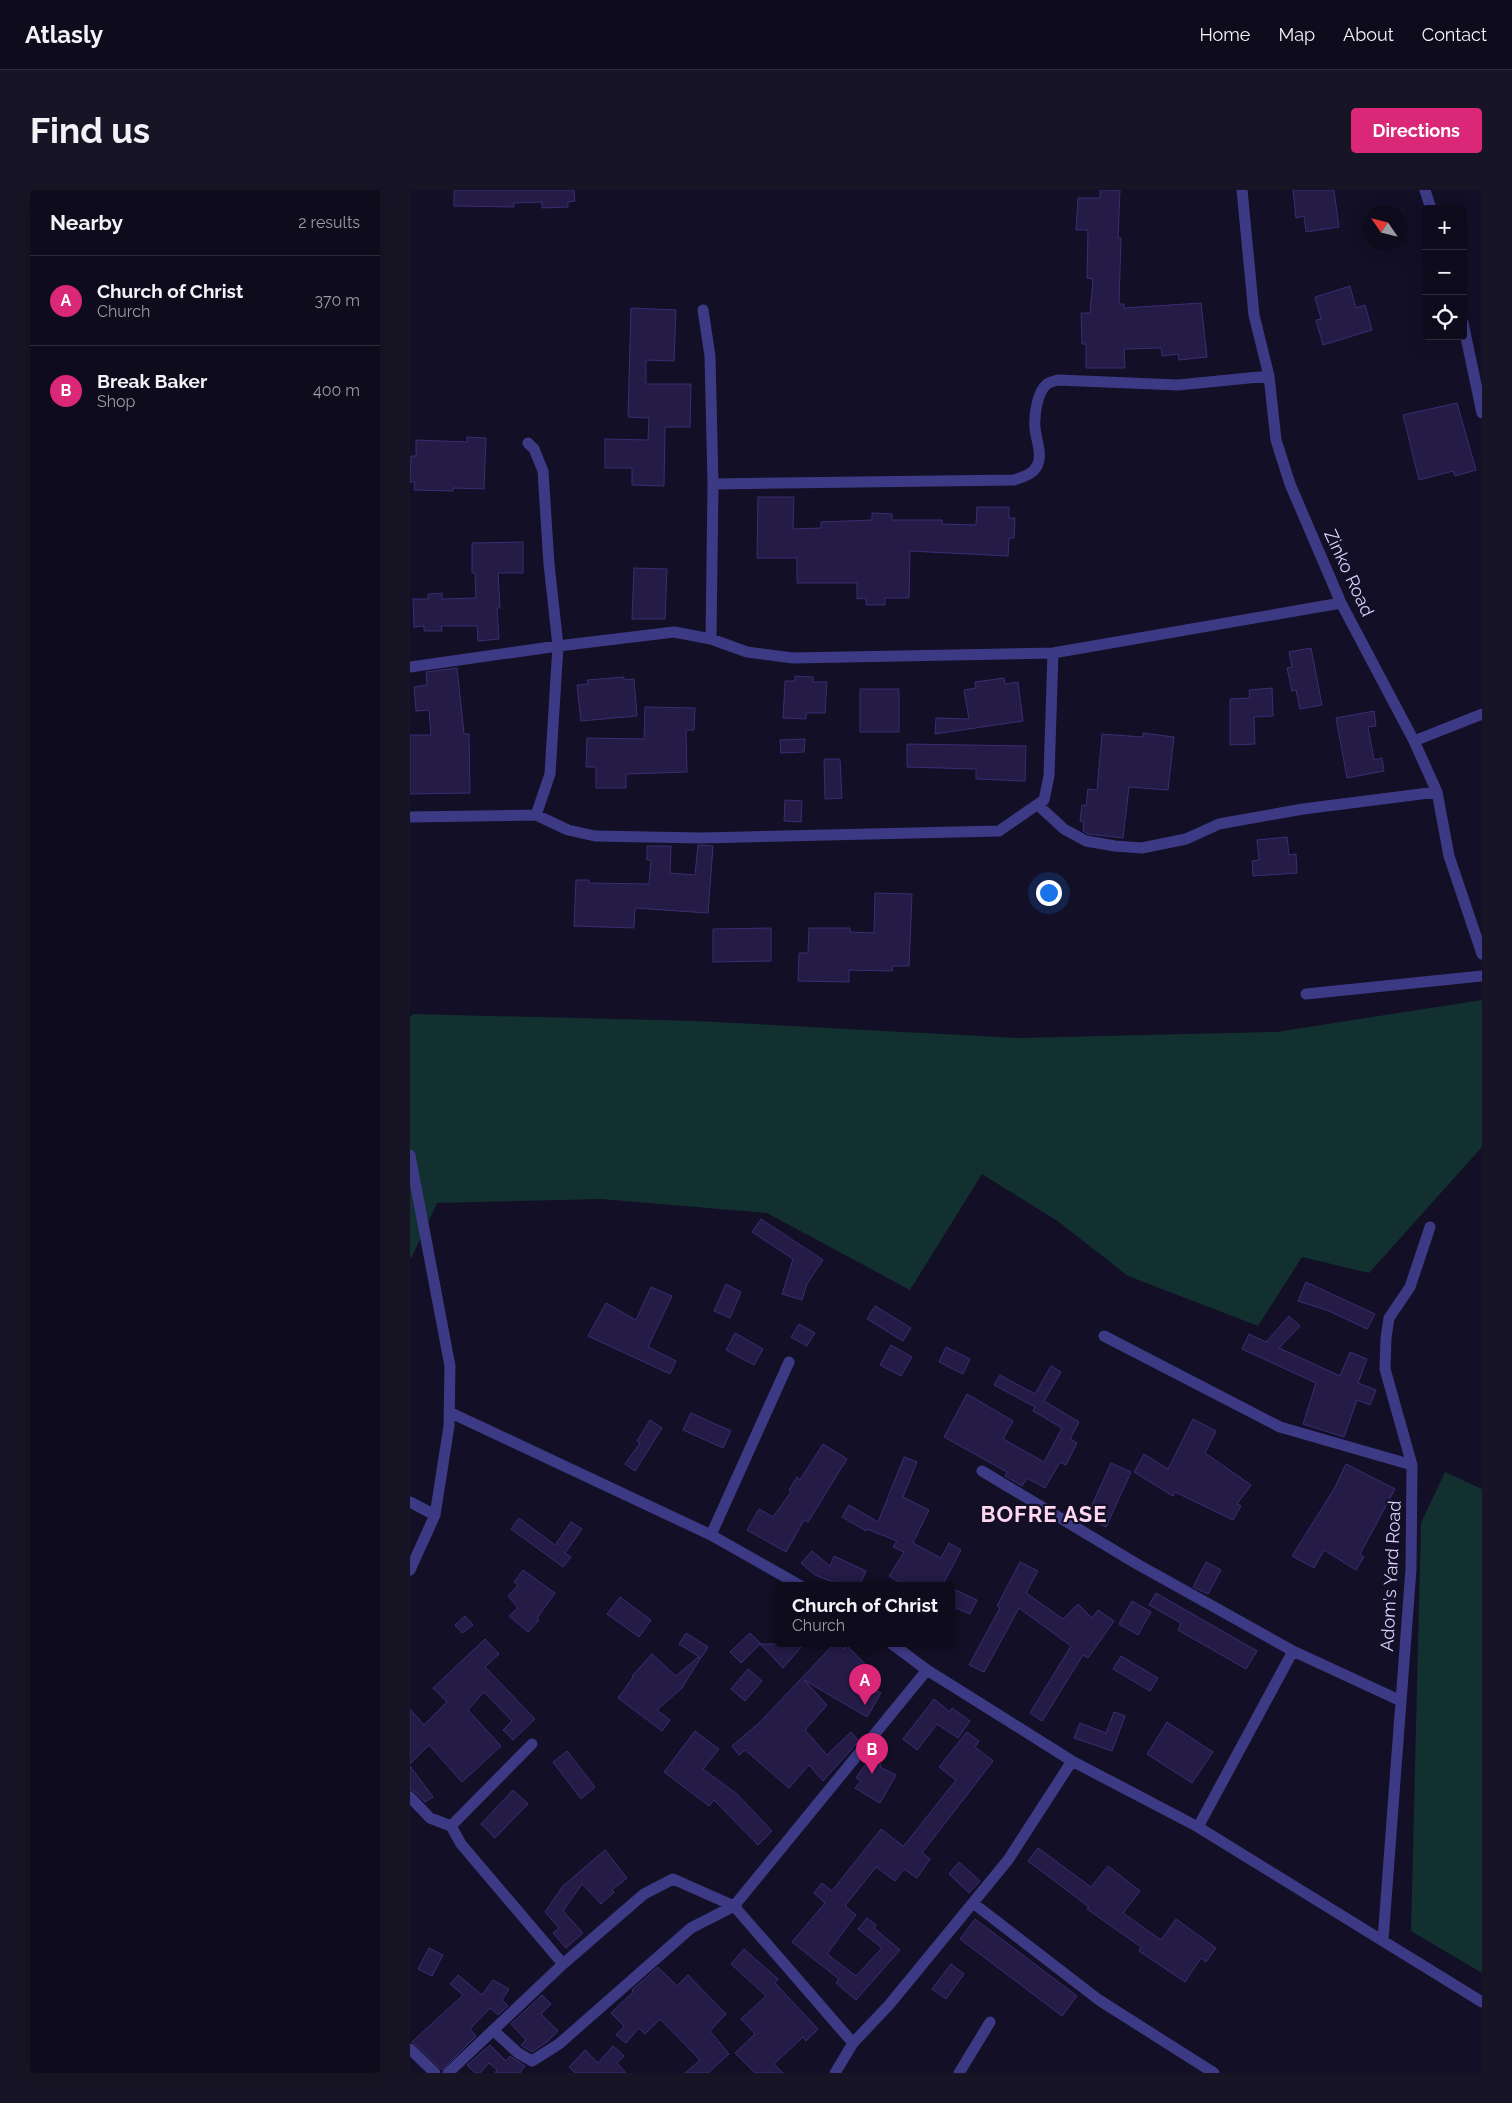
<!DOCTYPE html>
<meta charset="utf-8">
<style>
body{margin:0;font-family:Raleway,sans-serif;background:#171425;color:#f1f3f6}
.controls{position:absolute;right:15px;top:15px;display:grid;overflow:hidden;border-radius:5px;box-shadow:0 5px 20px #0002}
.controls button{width:45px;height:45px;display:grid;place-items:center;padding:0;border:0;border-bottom:1px solid #2e2b3b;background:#0e0b1c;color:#f1f3f6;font:25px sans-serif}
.compass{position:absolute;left:952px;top:15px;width:45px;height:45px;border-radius:50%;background:#0e0b1c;box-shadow:0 5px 20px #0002;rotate:305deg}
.you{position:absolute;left:638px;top:702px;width:18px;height:18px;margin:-12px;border:4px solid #fff;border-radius:50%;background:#1a73e8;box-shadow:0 0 0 8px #1a73e833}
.badge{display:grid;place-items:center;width:32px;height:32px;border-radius:50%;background:#db2777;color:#fff;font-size:16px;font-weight:700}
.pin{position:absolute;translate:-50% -41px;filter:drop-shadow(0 1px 2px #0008)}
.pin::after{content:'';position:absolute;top:26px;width:18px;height:15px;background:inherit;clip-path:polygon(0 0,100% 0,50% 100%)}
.popup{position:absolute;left:365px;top:1392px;width:180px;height:65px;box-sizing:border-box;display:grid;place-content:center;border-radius:5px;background:#0e0b1c;filter:drop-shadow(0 1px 4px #0005);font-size:16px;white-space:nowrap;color:#9b9ba3}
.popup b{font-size:19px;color:#f1f3f6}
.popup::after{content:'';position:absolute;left:50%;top:100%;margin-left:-10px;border:10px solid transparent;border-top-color:#0e0b1c}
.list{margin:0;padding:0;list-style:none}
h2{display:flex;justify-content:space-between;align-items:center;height:65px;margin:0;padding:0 20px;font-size:21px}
h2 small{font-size:16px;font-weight:400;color:#9b9ba3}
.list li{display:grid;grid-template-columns:32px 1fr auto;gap:15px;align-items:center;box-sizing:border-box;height:90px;padding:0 20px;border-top:1px solid #2e2b3b}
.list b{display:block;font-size:19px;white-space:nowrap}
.list p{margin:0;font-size:16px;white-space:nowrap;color:#9b9ba3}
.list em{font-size:16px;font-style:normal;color:#9b9ba3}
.icon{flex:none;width:28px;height:28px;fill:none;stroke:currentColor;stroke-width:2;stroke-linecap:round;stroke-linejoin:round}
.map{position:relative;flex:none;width:1072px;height:1883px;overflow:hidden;border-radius:5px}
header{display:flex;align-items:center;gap:30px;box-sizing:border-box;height:70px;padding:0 25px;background:#0e0b1c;border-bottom:1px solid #2e2b3b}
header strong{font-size:24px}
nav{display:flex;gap:28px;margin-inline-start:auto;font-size:18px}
.intro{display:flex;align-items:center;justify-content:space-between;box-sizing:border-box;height:120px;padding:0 30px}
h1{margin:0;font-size:35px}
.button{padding:12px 22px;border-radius:5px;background:#db2777;color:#fff;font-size:18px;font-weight:700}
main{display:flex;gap:30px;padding:0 30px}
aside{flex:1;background:#0e0b1c;border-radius:5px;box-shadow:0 5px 20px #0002}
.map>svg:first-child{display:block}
.green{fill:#12302f}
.building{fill:#241b47;stroke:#3b2d73}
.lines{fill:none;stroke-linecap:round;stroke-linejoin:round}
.street{stroke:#3d3a85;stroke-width:11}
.labels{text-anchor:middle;stroke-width:4.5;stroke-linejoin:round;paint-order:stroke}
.street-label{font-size:18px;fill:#d9d4ff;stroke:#130f26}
.district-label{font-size:22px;font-weight:bold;letter-spacing:1px;fill:#ffd6f0;stroke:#130f26}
</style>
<header>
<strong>Atlasly</strong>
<nav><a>Home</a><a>Map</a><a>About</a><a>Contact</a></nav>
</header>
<div class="intro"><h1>Find us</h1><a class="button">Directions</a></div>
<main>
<aside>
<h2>Nearby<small>2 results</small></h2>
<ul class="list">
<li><span class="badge">A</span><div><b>Church of Christ</b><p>Church</p></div><em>370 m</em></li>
<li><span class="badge">B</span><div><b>Break Baker</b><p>Shop</p></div><em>400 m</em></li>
</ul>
</aside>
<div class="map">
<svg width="1072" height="1883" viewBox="0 0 1072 1883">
<rect width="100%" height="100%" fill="#130f26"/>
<path class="green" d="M1072 810V957L959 1083 892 1067 848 1136 718 1086 649 1032 572 984 500 1100 357 1023 191 1009 27 1013 1 1069 0 1065V827L3 824 287 831 608 848 866 842Z
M1035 1282 1072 1299V1783L1001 1741 1011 1333Z"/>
<path class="building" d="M44 0H164L165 11 158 12V17L132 18V12L104 13V17L44 16Z
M690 0H710L708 48H711L709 114H714V118L791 113 797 167 769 170 768 164 752 166 751 158 714 159 715 178H676V154H672L671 123H680L683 89 677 88 678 40H666L668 8H690Z
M883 0H924L929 37 896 42 894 26 886 28Z
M940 96 946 118 955 115 962 140 913 155 906 130 911 129 905 107Z
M221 118 266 120 264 171 236 170V194H281L280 237H255L254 296 222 295V278H195V249L238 250 239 228 218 227Z
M1047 213 1066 280 1045 286 1043 281 1009 290 993 225Z
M57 247 76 248 74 299 43 298V301L4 300 5 292H0L1 266H6V250L57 252Z
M348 307H384L383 339 411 338V332L462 330V323L482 324V330H532V334L566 335 567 317H599V328H605L604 348H599L598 366 500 361 499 408H475V415H456V408L447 409V393H387V368H347Z
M113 352V383H88L90 418H87L89 449 68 451 67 436H31L32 441H14V436L4 437 3 409H18V404L32 403V409L66 408 65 383H62V353Z
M224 378 257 379 255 429H222Z
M901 458 912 515 890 519 886 500 882 501 877 478 882 477 879 462Z
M47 478 54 544H59L60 603 0 604V545H21L19 520 6 521 4 497 17 495 16 482Z
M385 486 403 487V492H417L415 523H396V529L373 528 375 491H385Z
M214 487V490L224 489 227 526 171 531 167 495 178 494 177 490Z
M594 488 595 494 608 492 613 531 525 544 526 528 559 529 554 500 566 498 565 492Z
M862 498 863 526 844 527 845 554 820 555V509L840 508 839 500Z
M450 499H489V542H450Z
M235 517 285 518 284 540H276L277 582 216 584V598H186V577H176L177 548 234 549Z
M964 521 966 536 958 537 964 570 972 568 974 581 937 588 926 528Z
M733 543 764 547 758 600 719 597 713 648 678 644 673 641 674 632 670 631 672 615 676 616 678 599 687 600 692 544 733 547Z
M395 549 394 562 371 563 370 550Z
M497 554 616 556 615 591 566 589V579L497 577Z
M414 569H430L432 608 415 609Z
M375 610 392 611 391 632 374 631Z
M877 647 879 665 886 664 887 683 843 686 842 671 849 670 847 650Z
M288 655 303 656 298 723 225 718 224 738 164 736 166 690H179V693L239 694 241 670H237V656H261L260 683 285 685Z
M465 703 502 704 499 776H483L482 781 439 780V792L388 791 389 763H398L399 738H440V742L464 743Z
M361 738V771L303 772V739Z
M351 1029 413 1070 397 1094 392 1110 372 1104 383 1069 342 1042Z
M896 1092 965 1124 957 1139 919 1121 888 1111Z
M316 1094 331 1102 320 1128 304 1121Z
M241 1097 262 1106 238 1157 266 1171 260 1184 178 1146 196 1113 226 1130Z
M465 1116 501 1138 493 1151 457 1129Z
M879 1126 890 1136 869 1158 930 1186 940 1162 957 1169 948 1193 966 1200 960 1215 947 1210 934 1247 893 1234 906 1193 832 1159 839 1144 856 1152Z
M389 1134 405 1143 397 1156 381 1147Z
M325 1143 353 1159 344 1175 316 1160Z
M481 1155 502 1167 491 1186 470 1175Z
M536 1157 560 1169 553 1184 529 1172Z
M641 1176 651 1182 634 1211 669 1232 660 1249 667 1253 656 1275 650 1272 635 1298 617 1288 612 1296 595 1286 597 1282 534 1247 557 1204 603 1231 593 1249 634 1272 652 1238 623 1221 625 1217 584 1195 590 1185 625 1204Z
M281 1223 321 1241 313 1258 273 1240Z
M783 1229 806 1241 795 1263 841 1295 827 1314 831 1316 823 1330 765 1302 763 1306 724 1282 734 1264 758 1279Z
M240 1230 252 1238 225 1281 215 1274 230 1253 227 1251Z
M413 1254 437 1269 398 1332 394 1330 376 1362 337 1340 349 1319 363 1327 381 1302 379 1300 387 1287 390 1290Z
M494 1267 507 1272 493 1307 519 1320 503 1353 531 1368 539 1353 551 1360 532 1396H496L479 1386 494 1362 483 1357 487 1351 457 1339 456 1341 432 1327 439 1315 468 1332Z
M701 1273 721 1282 696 1337 676 1328Z
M936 1274 985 1299 950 1364 954 1367 946 1380 914 1360 904 1378 882 1366 924 1299Z
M109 1328 145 1355 161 1332 172 1339 155 1363 161 1367 153 1377 101 1339Z
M402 1361 420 1376 424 1366 456 1381 449 1396H434L405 1385 391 1373Z
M610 1372 628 1381 616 1403 653 1429 668 1414 682 1428 688 1420 704 1431 678 1468 673 1465 632 1531 620 1523 661 1456 609 1418 574 1482 559 1475 590 1418 587 1416Z
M796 1372 811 1380 798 1404 783 1397Z
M113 1380 145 1403 127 1428 129 1430 118 1442 99 1426 108 1418 98 1406 108 1395 104 1392Z
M541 1398 567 1410 560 1424 541 1416Z
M746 1403 847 1461 836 1479 768 1440 771 1433 739 1415Z
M210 1407 241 1430 229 1447 197 1424Z
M722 1411 741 1422 728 1445 709 1434Z
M55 1426 63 1435 52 1443 45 1435Z
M276 1443 298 1457 291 1468 269 1454Z
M340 1443 351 1454H394L373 1478 350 1454 331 1473 320 1462Z
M75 1449 89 1464 75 1477 125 1529 103 1550 93 1540 102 1531 74 1502 58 1520 91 1556 52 1592 19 1555 0 1574V1519L14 1535 37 1512 23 1498Z
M424 1454 434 1459 436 1455 460 1479 449 1490 471 1503 457 1527 394 1490 417 1515 395 1540 417 1565 441 1542 449 1551 413 1591 399 1575 379 1598 335 1560 329 1565 322 1556 349 1533Z
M242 1464 266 1486 288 1467 290 1469 272 1498 247 1520 260 1530 252 1541 208 1508 223 1487 222 1486Z
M711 1466 748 1488 740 1501 703 1479Z
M338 1479 352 1491 335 1511 321 1499Z
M524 1509 540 1522 542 1518 560 1531 548 1548 527 1534 507 1560 493 1549Z
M704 1522 715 1526 702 1561 664 1548 670 1533 696 1543Z
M757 1532 803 1562 782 1593 737 1564Z
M285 1541 309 1559 293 1579 327 1604 362 1641 348 1655 304 1610 299 1616 254 1582Z
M557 1542 569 1551 565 1557 583 1571 512 1663 520 1669 507 1688 494 1679 485 1691 466 1677 435 1716 446 1725 417 1764 446 1786 472 1758 448 1739 457 1728 466 1735 464 1738 490 1760 446 1810 426 1793 429 1789 382 1752 415 1713 404 1703 412 1693 422 1701 471 1639 493 1656 497 1652 546 1590 529 1577Z
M157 1561 185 1597 171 1609 143 1572Z
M462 1565 471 1575 470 1577 486 1585 470 1613 445 1598 451 1591 446 1588Z
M0 1576 23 1607 15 1612 5 1602 0 1600Z
M103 1600 118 1614 85 1648 71 1634Z
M628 1658 681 1697 698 1676 730 1701 713 1723 751 1750 766 1729 806 1758 796 1772 791 1768 775 1792 729 1761 731 1757 677 1719 679 1717 618 1671Z
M195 1660 217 1688 202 1700 204 1702 191 1714 172 1694 153 1721 173 1743 156 1758 143 1743 149 1738 135 1722 153 1696Z
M549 1672 570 1691 559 1703 539 1684Z
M565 1729 667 1806 652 1826 550 1749Z
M19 1758 33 1765 22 1786 8 1779Z
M334 1759 368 1789 365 1793 408 1839 396 1851 393 1847 364 1874 373 1883H345L325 1863 345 1844 331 1829 356 1806 321 1774Z
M541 1774 554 1784 536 1809 522 1799Z
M248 1777 267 1796 278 1785 316 1824 300 1841 319 1864 298 1883H275L290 1870 250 1829 235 1844 229 1838 216 1853 206 1845 214 1836 201 1823 223 1802 222 1800Z
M48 1785 72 1805 83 1790 99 1799 92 1810 98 1816 88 1825 80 1818 60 1839 66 1846 32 1880 2 1852 53 1805 40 1794Z
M132 1805 141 1814 131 1824 148 1841 137 1852 122 1862 111 1855 116 1850 101 1834Z
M80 1855 96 1871 100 1866 115 1876 110 1883H85L87 1880 79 1873 70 1883H65L57 1875Z
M203 1856 214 1866 207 1873 216 1883H165L159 1877 175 1860 188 1873Z"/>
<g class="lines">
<path class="street" d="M832 0 844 125 859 186 866 250 880 294 931 413 1004 551 1027 602 1039 666 1072 764
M1015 0 1021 19
M293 120 300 166 303 294 301 449
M1053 133 1072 223
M118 253 124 259 133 281 139 374 148 456 140 584 126 625
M303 294 604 290C612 287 622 285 627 276 633 265 626 250 625 238 624 226 627 202 637 194 640 192 645 191 648 190L768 195 859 186
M0 477 148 456 264 442 301 449 337 462 383 468 643 463 931 413
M1004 551 1072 524
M629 616 654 639 676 651 705 656 732 658 776 649 809 634 893 619 1027 602
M0 627 126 625 158 640 185 646 291 648 589 641 634 610 639 586 643 463
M896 804 1072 786
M0 965 40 1176 39 1236 25 1325
M694 1146 870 1237 1002 1275
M379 1172 301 1345 391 1396
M39 1222 301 1345
M572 1281 727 1374 883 1461 788 1637 1072 1812
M0 1312 25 1325 0 1380
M883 1461 991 1511
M517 1480 662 1571 788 1637
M122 1554 41 1636 51 1654 153 1774
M0 1607 20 1628 41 1636
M563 1713 689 1810 804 1883
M973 1750 1001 1379 1002 1275 975 1179 976 1148 979 1128 1000 1097 1020 1037
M83 1840 108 1863 122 1871 149 1854 281 1738 324 1716 517 1480 482 1454
M0 1859 25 1883
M38 1883 153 1774 234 1704 263 1689 324 1716 443 1853
M425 1883 443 1853 479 1815 598 1670 662 1571
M549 1883 580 1832"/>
</g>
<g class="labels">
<g class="street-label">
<text transform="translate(939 383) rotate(65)" y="6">Zinko Road</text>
<text transform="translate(981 1386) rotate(-87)" y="6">Adom's Yard Road</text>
</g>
<g class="district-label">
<text x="634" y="1332">BOFRE ASE</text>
</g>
</g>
</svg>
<div class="controls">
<button>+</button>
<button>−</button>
<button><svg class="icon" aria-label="locate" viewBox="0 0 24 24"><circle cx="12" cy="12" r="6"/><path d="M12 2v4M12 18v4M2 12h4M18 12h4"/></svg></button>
</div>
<svg class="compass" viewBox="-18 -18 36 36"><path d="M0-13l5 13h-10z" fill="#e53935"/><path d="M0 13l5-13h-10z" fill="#9b9ba3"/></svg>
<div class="you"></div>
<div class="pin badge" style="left:455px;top:1515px">A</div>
<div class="popup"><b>Church of Christ</b>Church</div>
<div class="pin badge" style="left:462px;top:1584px">B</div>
</div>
</main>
